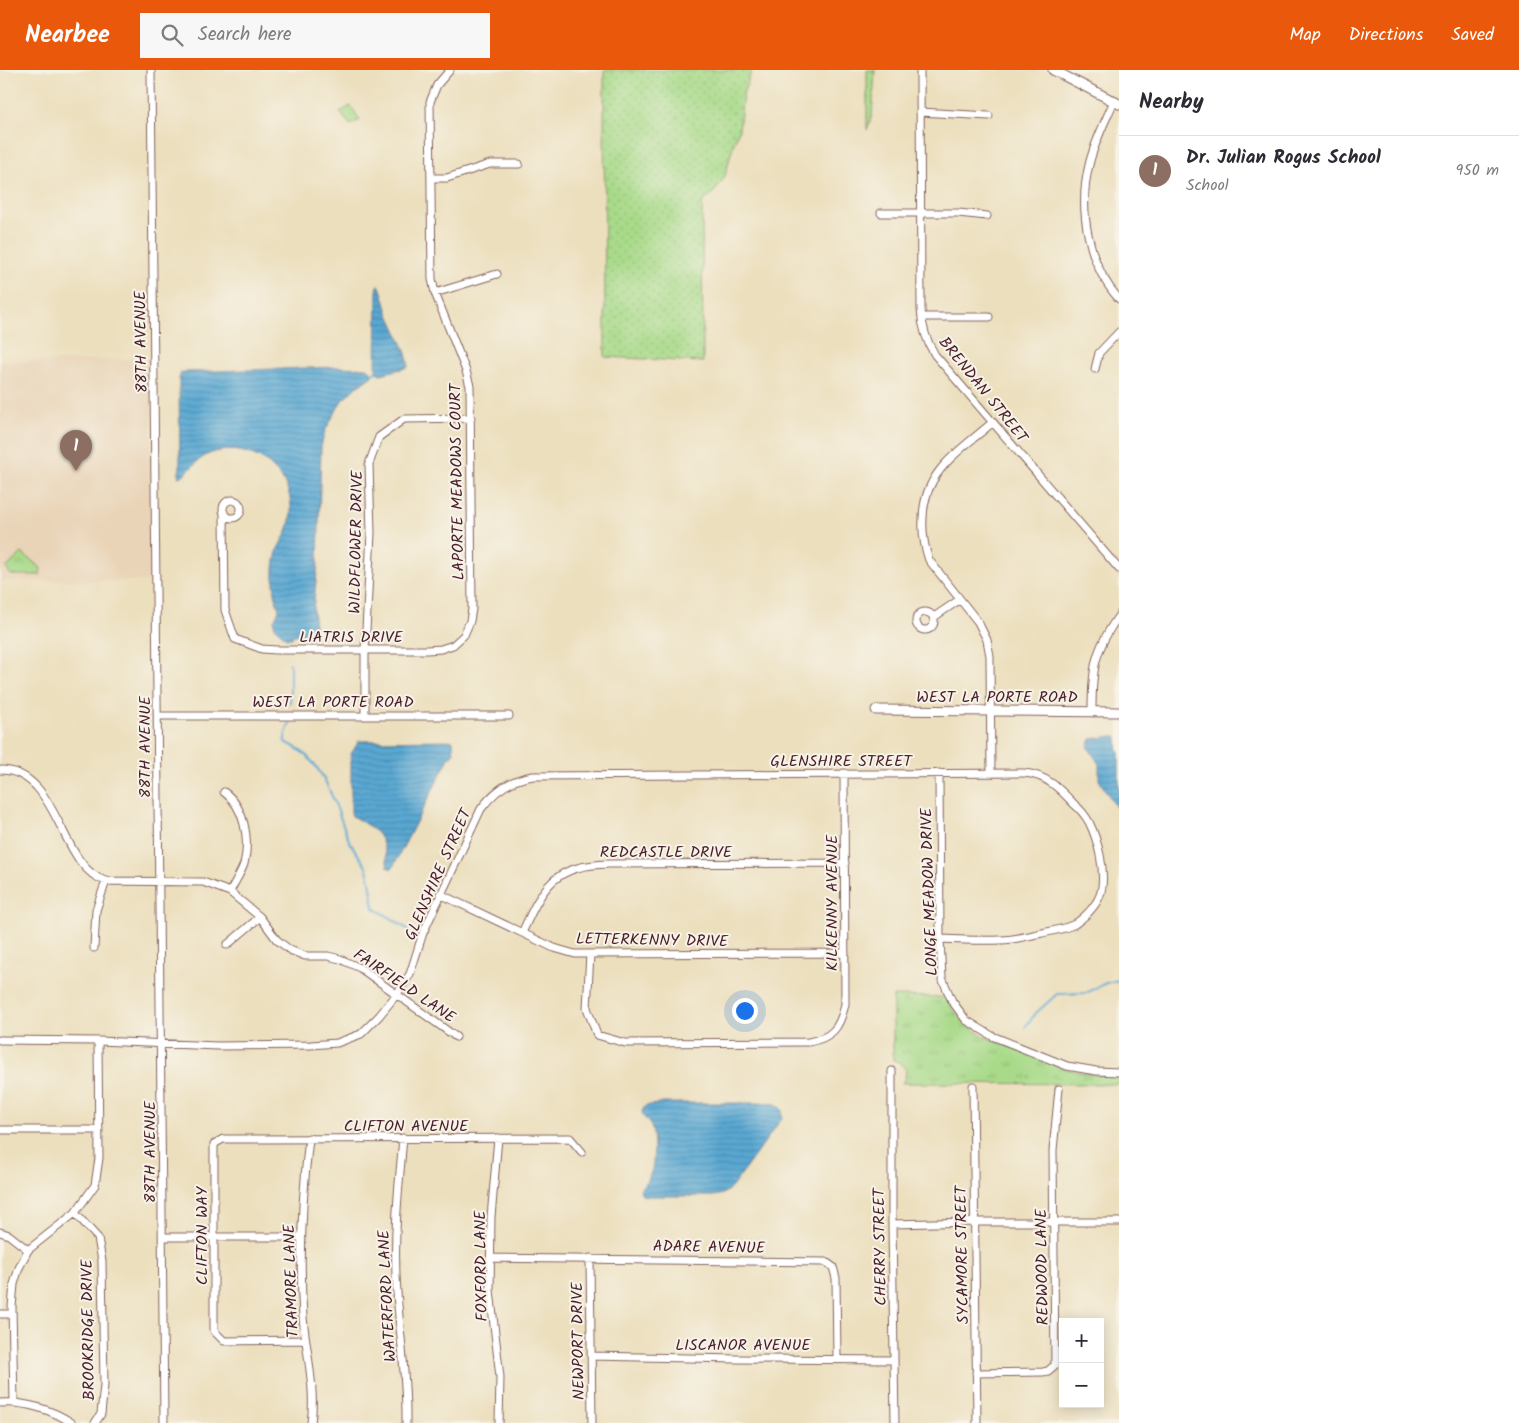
<!DOCTYPE html>
<meta charset="utf-8">
<style>
body{margin:0;font-family:Kalam,sans-serif;background:#f7f7f7;color:#2b2b33}
.controls{position:absolute;right:15px;bottom:15px;display:grid;overflow:hidden;border-radius:0px;box-shadow:0 2px 12px #0003}
.controls button{width:45px;height:45px;display:grid;place-items:center;padding:0;border:0;border-bottom:1px solid #e1e1e2;background:#fff;color:#2b2b33;font:25px sans-serif}
.you{position:absolute;left:744px;top:940px;width:18px;height:18px;margin:-12px;border:4px solid #fff;border-radius:50%;background:#1a73e8;box-shadow:0 0 0 8px #1a73e833}
.badge{display:grid;place-items:center;width:32px;height:32px;border-radius:50%;background:#ea580c;color:#fff;font-size:16px;font-weight:700}
.pin{position:absolute;translate:-50% -41px;filter:drop-shadow(0 1px 2px #0008)}
.pin::after{content:'';position:absolute;top:26px;width:18px;height:15px;background:inherit;clip-path:polygon(0 0,100% 0,50% 100%)}
.list{margin:0;padding:0;list-style:none}
h2{display:flex;justify-content:space-between;align-items:center;height:65px;margin:0;padding:0 20px;font-size:21px}
h2 small{font-size:16px;font-weight:400;color:#7c7c81}
.list li{display:grid;grid-template-columns:32px 1fr auto;gap:15px;align-items:center;box-sizing:border-box;height:70px;padding:0 20px;border-top:1px solid #e1e1e2}
.list b{display:block;font-size:19px;white-space:nowrap}
.list p{margin:0;font-size:16px;white-space:nowrap;color:#7c7c81}
.list em{font-size:16px;font-style:normal;color:#7c7c81}
.icon{flex:none;width:28px;height:28px;fill:none;stroke:currentColor;stroke-width:2;stroke-linecap:round;stroke-linejoin:round}
.map{position:relative;flex:none;width:1119px;height:1353px;overflow:hidden}
header{display:flex;align-items:center;gap:30px;box-sizing:border-box;height:70px;padding:0 25px;background:#ea580c;color:#fff}
header strong{font-size:24px}
nav{display:flex;gap:28px;margin-inline-start:auto;font-size:18px}
.search{width:350px;height:45px;background:#f7f7f7;display:flex;align-items:center;gap:12px;box-sizing:border-box;padding:0 18px;border-radius:0px;color:#7c7c81;font-size:19px}
main{display:flex}
aside{flex:1;background:#fff}
.map>svg:first-child{display:block}
.built{fill:#e9d4b7}
.grass{fill:url(#grass-dots);stroke:#797c5a}
.park{fill:url(#park-tufts);stroke:#797c5a}
.garden{fill:#a8da89;stroke:#797c5a}
.water{fill:url(#water-rules);stroke:#52647f}
.lines{fill:none;stroke-linecap:round;stroke-linejoin:round}
.stream{stroke:#59a8d3;stroke-width:2}
.minor-casing{stroke:#83625e;stroke-width:9}
.tertiary-casing{stroke:#83625e;stroke-width:11}
.minor{stroke:#fff;stroke-width:7}
.tertiary{stroke:#fff;stroke-width:9}
.labels{text-anchor:middle;stroke-width:4;stroke-linejoin:round;paint-order:stroke}
.street-label{font-size:16px;fill:#4a1f2b;stroke:#f7f3e8}
</style>
<header>
<strong>Nearbee</strong>
<div class="search"><svg class="icon" aria-label="search" viewBox="0 0 24 24"><circle cx="10" cy="10" r="6"/><path d="M15 15l6 6"/></svg>Search here</div>
<nav><a>Map</a><a>Directions</a><a>Saved</a></nav>
</header>
<main>
<div class="map">
<svg width="1119" height="1353" viewBox="0 0 1119 1353">
<defs>
<pattern id="grass-dots" width="8" height="8" patternUnits="userSpaceOnUse" patternTransform="scale(1.25)"><rect width="8" height="8" fill="#a8da89"/><path d="M2 2h.1M6 6h.1" fill="none" stroke="#92bb76" stroke-width="1.8" stroke-linecap="round"/></pattern>
<pattern id="park-tufts" width="24" height="20" patternUnits="userSpaceOnUse" patternTransform="scale(1.25)"><rect width="24" height="20" fill="#a8da89"/><path d="M3 7l-1-3M5 7V3M7 7l1-3M15 17l-1-3M17 17v-4M19 17l1-3" fill="none" stroke="#92bb76"/></pattern>
<pattern id="water-rules" width="6" height="5" patternUnits="userSpaceOnUse" patternTransform="scale(1.25)"><rect width="6" height="5" fill="#59a8d3"/><path d="M0 2.5h6" fill="none" stroke="#4c88ab"/></pattern>
</defs>
<rect width="100%" height="100%" fill="#f7f3e8"/>
<filter id="ink" filterUnits="userSpaceOnUse"><feTurbulence type="fractalNoise" baseFrequency=".02" numOctaves="2"/><feDisplacementMap in="SourceGraphic" scale="10" xChannelSelector="R" yChannelSelector="G"/><feConvolveMatrix kernelMatrix="1 2 1 2 8 2 1 2 1" color-interpolation-filters="sRGB"/></filter>
<filter id="wash" filterUnits="userSpaceOnUse"><feTurbulence type="fractalNoise" baseFrequency=".0096" numOctaves="4" result="noise"/><feDisplacementMap in="SourceGraphic" scale="20" xChannelSelector="R" yChannelSelector="G"/><feGaussianBlur stdDeviation="1.12" result="paint"/><feColorMatrix in="noise" values="0 0 0 0 0 0 0 0 0 0 0 0 0 0 0 0 0 1.4 0 .05"/><feComposite in="paint" operator="in"/></filter>
<g filter="url(#wash)">
<rect width="100%" height="100%" fill="#ecdfbd"/>
<path class="built" d="M152 289 151 514 149 511H0V292Z"/>
<path class="grass" d="M604 0H752L743 24 739 60 733 76 725 106 716 120 702 133 703 292 605 287Z
M867 0H875L872 45 867 60Z"/>
<path class="park" d="M22 483 41 498 40 505H11L6 498Z
M893 926 946 927C951 936 956 945 964 952 978 965 997 972 1015 979 1051 995 1079 1006 1119 1006V1014L902 1013 905 1008 906 1000 899 992 893 990Z"/>
<path class="garden" d="M351 36 360 50 350 55 340 42Z"/>
<path class="water" d="M378 215 380 216C383 224 385 233 388 242 393 255 410 285 408 297L405 298 381 304 376 302 377 221Z
M339 297 367 298 371 301 372 306 354 319 341 332 325 361 321 377 318 493 313 540 315 557 307 564 293 565 292 568H286C282 563 273 559 274 551 275 547 278 544 279 539 273 525 272 496 277 482 279 474 285 468 287 461 299 430 284 398 254 385 240 379 218 378 205 386 196 391 190 400 182 406L178 407 180 397 179 309 181 303 184 302Z
M1113 666H1116C1119 671 1115 677 1119 681V742L1099 710V694L1088 677 1091 669Z
M448 670 453 671 454 683 449 688 393 797 390 799 388 797C382 765 382 763 352 746L351 742V684L359 671Z
M663 1033H771L778 1035 782 1040V1048L732 1117 723 1124 714 1126H646L642 1125 640 1120C643 1114 649 1109 651 1103 654 1094 655 1068 652 1059 650 1052 643 1049 642 1041L645 1036Z"/>
<g class="lines">
<path class="stream" d="M372 304 376 302
M290 593V633
M290 652C289 659 283 665 285 672 325 689 333 731 348 768 352 778 361 787 366 797 371 809 372 825 374 838L391 848 410 861
M1025 957 1036 943 1057 924 1086 923 1106 913 1119 910"/>
</g>
</g>
<g filter="url(#ink)">
<g class="lines">
<defs>
<path id="minor" d="M151 0 164 1353
M920 0 921 240C922 257 926 271 935 285L1119 499
M1114 31C1105 52 1094 73 1089 95 1078 139 1088 195 1119 229
M920 42 989 46
M431 108H447L490 94H519
M881 143H958L987 146
M435 223 497 204
M922 247H989
M1095 299 1099 283 1119 262
M223 439a9 9 0 1 1 18 0a9 9 0 1 1-18 0Z
M224 444 225 540 235 569 262 579 276 580H427L441 579 453 575 464 565 470 551 472 539 470 316 466 301 435 223 432 209 430 32 437 15 450 0
M916 551a9 9 0 1 1 18 0a9 9 0 1 1-18 0Z
M934 547 959 530
M1092 642C1092 598 1094 581 1119 545
M158 646H509
M365 646V580L371 463 369 394 379 367 404 349 471 348
M0 700C60 700 59 798 106 811L203 812 230 822 260 847 277 870 290 880 305 886H328L340 889 360 898 456 967
M939 703 940 869 942 908 952 931 966 950 992 966 1067 996 1096 1001 1119 1002
M991 703 990 586 987 570 978 552 929 490C924 476 922 463 923 448 924 400 960 381 993 352
M224 722C245 737 250 770 244 794 241 803 234 813 230 822
M440 824 554 878 575 884 845 883
M522 863C543 816 554 795 609 794L845 793
M227 875 260 847
M94 878 96 840 106 811
M590 884 587 938 597 965 625 973 808 972C832 968 840 958 845 934L844 703
M0 970 98 971 218 976 311 975 337 973 361 964 379 946 397 924 410 904 423 863 481 739C494 721 511 709 533 706L1024 703C1047 705 1060 719 1074 734 1080 739 1085 745 1089 752 1098 770 1106 802 1101 822 1097 836 1086 846 1075 854 1065 859 1053 861 1042 863 1029 866 1014 870 1001 870 981 871 960 870 940 869
M892 1001V1154L895 1353
M973 1016 977 1353
M0 1060H99
M309 1068C302 1128 299 1187 303 1247 306 1282 316 1318 311 1353
M403 1068C399 1114 394 1159 396 1205 398 1254 407 1304 406 1353
M498 1068 491 1147 490 1220 500 1307 499 1353
M75 1143 98 1168 102 1191 104 1315 101 1344 95 1353
M892 1154 974 1152H1119
M0 1162 9 1165 28 1180
M163 1167H301
M490 1188 826 1192 833 1197 836 1208 837 1289
M590 1188 592 1353
M0 1244H12
M305 1270 224 1271 214 1261V1074L223 1069 570 1068 582 1082
M591 1286 737 1289 894 1290
M976 1303 1043 1302 1048 1301 1055 1295 1053 1080 1059 1019
M14 1332 12 1237 14 1214 19 1198 28 1180 75 1143 95 1115 99 1088 98 971
M0 1333C24 1331 53 1340 72 1353"/>
<path id="tertiary" d="M1053 0 1119 34
M876 640 1119 642"/>
</defs>
<use href="#minor" class="minor-casing"/>
<use href="#tertiary" class="tertiary-casing"/>
<use href="#minor" class="minor"/>
<use href="#tertiary" class="tertiary"/>
</g>
</g>
<g class="labels">
<g class="street-label">
<text transform="translate(140 272) rotate(-91)" y="6">88TH AVENUE</text>
<text transform="translate(984 319) rotate(51)" y="6">BRENDAN STREET</text>
<text transform="translate(456 412) rotate(-91)" y="6">LAPORTE MEADOWS COURT</text>
<text transform="translate(355 472) rotate(-89)" y="6">WILDFLOWER DRIVE</text>
<text x="351" y="572">LIATRIS DRIVE</text>
<text x="997" y="632">WEST LA PORTE ROAD</text>
<text x="333" y="637">WEST LA PORTE ROAD</text>
<text transform="translate(144 677) rotate(-90)" y="6">88TH AVENUE</text>
<text x="841" y="696">GLENSHIRE STREET</text>
<text x="666" y="787">REDCASTLE DRIVE</text>
<text transform="translate(437 804) rotate(-66)" y="6">GLENSHIRE STREET</text>
<text transform="translate(928 822) rotate(-92)" y="6">LONGE MEADOW DRIVE</text>
<text transform="translate(831 833) rotate(-90)" y="6">KILKENNY AVENUE</text>
<text transform="translate(652 869) rotate(1)" y="6">LETTERKENNY DRIVE</text>
<text transform="translate(405 915) rotate(34)" y="6">FAIRFIELD LANE</text>
<text x="406" y="1061">CLIFTON AVENUE</text>
<text transform="translate(149 1082) rotate(-90)" y="6">88TH AVENUE</text>
<text transform="translate(201 1166) rotate(-90)" y="6">CLIFTON WAY</text>
<text transform="translate(709 1176) rotate(1)" y="6">ADARE AVENUE</text>
<text transform="translate(879 1177) rotate(-91)" y="6">CHERRY STREET</text>
<text transform="translate(961 1185) rotate(-91)" y="6">SYCAMORE STREET</text>
<text transform="translate(480 1196) rotate(-91)" y="6">FOXFORD LANE</text>
<text transform="translate(1041 1197) rotate(-91)" y="6">REDWOOD LANE</text>
<text transform="translate(290 1211) rotate(-92)" y="6">TRAMORE LANE</text>
<text transform="translate(386 1226) rotate(-93)" y="6">WATERFORD LANE</text>
<text transform="translate(87 1260) rotate(-91)" y="6">BROOKRIDGE DRIVE</text>
<text transform="translate(577 1271) rotate(-91)" y="6">NEWPORT DRIVE</text>
<text x="743" y="1280">LISCANOR AVENUE</text>
</g>
</g>
</svg>
<div class="controls">
<button>+</button>
<button>−</button>
</div>
<div class="you"></div>
<div class="pin badge" style="left:76px;top:401px;background:#8d6e63">1</div>
</div>
<aside>
<h2>Nearby<small></small></h2>
<ul class="list">
<li><span class="badge" style="background:#8d6e63">1</span><div><b>Dr. Julian Rogus School</b><p>School</p></div><em>950 m</em></li>
</ul>
</aside>
</main>
